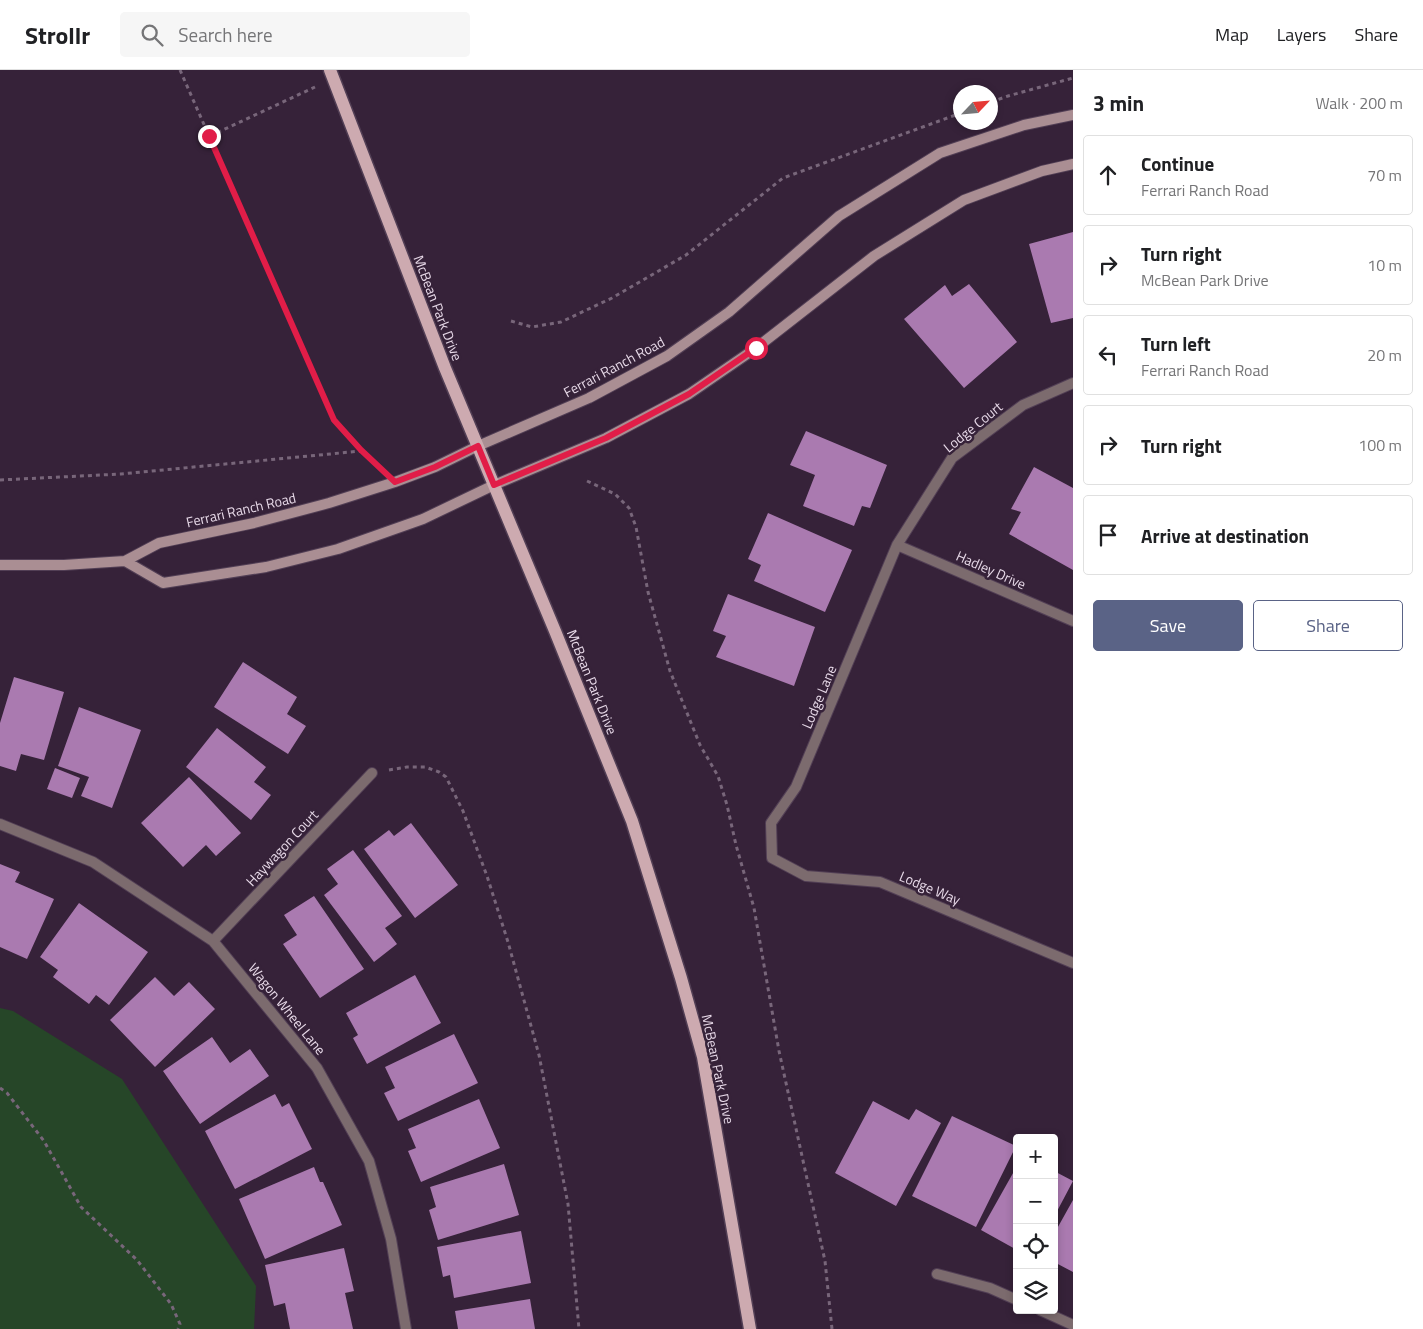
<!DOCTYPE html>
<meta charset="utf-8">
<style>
body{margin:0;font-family:"Titillium Web",sans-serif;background:#f6f6f6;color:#202124}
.controls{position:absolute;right:15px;bottom:15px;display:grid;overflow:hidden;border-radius:5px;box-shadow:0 2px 8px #0003}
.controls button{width:45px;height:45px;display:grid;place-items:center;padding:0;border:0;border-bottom:1px solid #e0e0e0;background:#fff;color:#202124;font:25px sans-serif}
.compass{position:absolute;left:953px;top:15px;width:45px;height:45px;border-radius:50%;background:#fff;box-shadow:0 2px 8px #0003;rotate:64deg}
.stop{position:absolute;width:15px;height:15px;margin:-11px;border:4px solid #e11d48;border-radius:50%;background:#fff}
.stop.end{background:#e11d48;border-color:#fff;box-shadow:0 1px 5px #0008}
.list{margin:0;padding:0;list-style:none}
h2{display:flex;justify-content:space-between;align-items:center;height:65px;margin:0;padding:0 20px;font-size:21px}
h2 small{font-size:16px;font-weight:400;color:#757577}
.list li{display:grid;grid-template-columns:32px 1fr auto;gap:15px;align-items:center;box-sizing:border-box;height:80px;margin:0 10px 10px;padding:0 10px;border:1px solid #e0e0e0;border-radius:5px}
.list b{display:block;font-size:19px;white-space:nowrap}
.list p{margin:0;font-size:16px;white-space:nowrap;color:#757577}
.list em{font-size:16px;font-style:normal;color:#757577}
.actions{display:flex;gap:10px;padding:15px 20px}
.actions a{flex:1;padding:11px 0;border:1px solid #5a6386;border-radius:5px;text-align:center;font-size:18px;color:#5a6386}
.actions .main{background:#5a6386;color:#fff}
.icon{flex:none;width:28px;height:28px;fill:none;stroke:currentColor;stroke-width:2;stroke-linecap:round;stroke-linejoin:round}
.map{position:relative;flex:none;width:1073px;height:1259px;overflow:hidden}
header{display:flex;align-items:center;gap:30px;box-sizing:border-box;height:70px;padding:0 25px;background:#fff;border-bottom:1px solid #e0e0e0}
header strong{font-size:24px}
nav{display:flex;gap:28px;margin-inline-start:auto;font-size:18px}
.search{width:350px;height:45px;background:#f6f6f6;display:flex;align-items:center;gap:12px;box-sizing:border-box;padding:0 18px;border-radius:5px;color:#757577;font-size:19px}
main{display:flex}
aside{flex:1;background:#fff}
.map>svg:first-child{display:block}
.green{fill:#264628}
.building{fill:#aa7ab0}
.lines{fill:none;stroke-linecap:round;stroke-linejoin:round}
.minor-casing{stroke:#523f55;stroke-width:12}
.secondary-casing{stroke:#523f55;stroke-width:12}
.primary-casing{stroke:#523f55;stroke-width:15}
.path{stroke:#78667a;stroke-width:3;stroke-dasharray:4 4;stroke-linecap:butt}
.minor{stroke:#7c6b6e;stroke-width:10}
.secondary{stroke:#aa8e93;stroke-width:10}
.primary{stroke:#cdaab0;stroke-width:12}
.route{stroke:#e11d48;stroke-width:6}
.labels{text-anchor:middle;stroke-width:5;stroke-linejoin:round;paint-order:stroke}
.street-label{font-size:14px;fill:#e8dae9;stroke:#362239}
</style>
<header>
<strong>Strollr</strong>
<div class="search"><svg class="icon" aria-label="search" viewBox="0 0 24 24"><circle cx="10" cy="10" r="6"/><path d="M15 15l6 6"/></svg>Search here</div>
<nav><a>Map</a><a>Layers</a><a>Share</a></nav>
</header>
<main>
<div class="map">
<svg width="1073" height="1259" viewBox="0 0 1073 1259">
<rect width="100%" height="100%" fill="#362239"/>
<path class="green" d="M0 938 13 941 122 1009 256 1216 254 1259H0Z"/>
<path class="building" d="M1073 162V248L1051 253 1029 174Z
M969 214 1017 272 964 318 904 249 945 215 952 226Z
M806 361 887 395 870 438 862 436 854 456 803 436 815 405 790 395Z
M1034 397 1073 418V500L1009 464 1021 442 1011 439Z
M768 443 852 480 825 542 754 511 761 495 748 489Z
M728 524 815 557 794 616 716 587 726 566 713 561Z
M243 592 297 627 287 644 306 656 288 684 214 637Z
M14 607 64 622 44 690 21 684 16 701 0 696V653Z
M79 637 141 660 112 738 81 726 89 707 58 696Z
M217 658 266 697 254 712 271 725 251 750 186 697Z
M55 698 80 708 72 728 47 719Z
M189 707 241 763 216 786 206 775 183 797 141 753Z
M411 753 458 815 415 848 364 779 389 760 394 766Z
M353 780 402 846 385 858 397 874 374 892 324 825 338 814 327 799Z
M0 794 20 802 15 812 54 829 27 889 0 877Z
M314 826 364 899 320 928 283 874 297 865 284 845Z
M79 833 148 882 109 935 96 925 89 934 53 907 58 900 40 887Z
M415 905 441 953 367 994 353 968 358 965 346 943Z
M155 907 174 926 189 912 215 939 155 997 110 950Z
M454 964 478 1013 398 1051 384 1023 395 1018 385 997Z
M212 967 230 993 250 979 269 1006 200 1054 163 1001Z
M275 1024 282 1037 289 1033 312 1079 235 1119 205 1061Z
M479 1029 500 1078 421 1112 408 1081 416 1078 408 1059Z
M873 1031 909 1050 916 1039 941 1053 896 1136 835 1103Z
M952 1046 1016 1076 976 1157 912 1126Z
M504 1094 519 1145 438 1170 429 1140 436 1137 430 1117Z
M1017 1096V1180L981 1160Z
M314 1097 320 1112H323L342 1155 265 1189 239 1129Z
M1054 1101 1073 1111 1054 1147Z
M1073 1130V1202L1054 1192V1164Z
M521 1161 531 1213 454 1228 450 1205 443 1207 437 1177Z
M344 1178 354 1221 345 1223 353 1259H290L285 1233 274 1236 265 1195Z
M530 1229 535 1259H458L455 1241Z"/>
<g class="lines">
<defs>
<path id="minor" d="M1073 313 1023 335 952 388 897 475 796 717 771 753 772 788 806 806 880 812 1073 893
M897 475 1073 551
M0 754 93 792 213 871 317 998 369 1091 391 1169 406 1259
M213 871 372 703
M937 1204 990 1218 1017 1230
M1040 1240 1073 1255"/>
<path id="secondary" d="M125 491 163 513 266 497 338 479 423 449 494 415 606 368 689 324 756 278 874 186 964 130 1042 101 1073 94
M0 495H64L125 491 159 473 254 453 329 433 395 412 435 397 478 376 589 328 667 286 729 242 839 146 940 83 1024 55 1073 45"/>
<path id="primary" d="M330 0 445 298 555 561 632 751 681 908 703 987 750 1259"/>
</defs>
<use href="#minor" class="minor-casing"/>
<use href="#secondary" class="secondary-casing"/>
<use href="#primary" class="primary-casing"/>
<path class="path" d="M180 0 334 350 361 380 380 398
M991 32 1008 26 1073 8
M210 66 315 17
M511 251 532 257 561 252 612 228 686 185 783 108 961 43
M0 410 121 404 361 381
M587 411 615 424 629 438 636 457 648 522 670 601 700 675 718 706 727 735 736 775 754 838 779 981 825 1191 832 1259
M389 700 407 697H425L439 702 446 707 463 741 487 806 508 872 539 985 568 1134 579 1259
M0 1018 7 1023 44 1071 81 1137 137 1190 171 1234 180 1254 178 1259"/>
<use href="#minor" class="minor"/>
<use href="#secondary" class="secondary"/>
<use href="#primary" class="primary"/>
</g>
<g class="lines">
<path class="route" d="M209 66 334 350 361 380 395 412 435 397 478 376 494 415 606 368 689 324 756 278"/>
</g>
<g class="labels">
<g class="street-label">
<text transform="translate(438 238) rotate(69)" y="5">McBean Park Drive</text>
<text transform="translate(614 297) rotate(-28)" y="5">Ferrari Ranch Road</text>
<text transform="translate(973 357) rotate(-39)" y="5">Lodge Court</text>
<text transform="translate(241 440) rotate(-13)" y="5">Ferrari Ranch Road</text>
<text transform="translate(991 500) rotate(24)" y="5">Hadley Drive</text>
<text transform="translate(592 612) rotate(68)" y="5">McBean Park Drive</text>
<text transform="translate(819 627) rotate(-67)" y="5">Lodge Lane</text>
<text transform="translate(282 778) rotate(-47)" y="5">Haywagon Court</text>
<text transform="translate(930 818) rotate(23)" y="5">Lodge Way</text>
<text transform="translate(287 939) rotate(51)" y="5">Wagon Wheel Lane</text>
<text transform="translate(718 999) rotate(78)" y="5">McBean Park Drive</text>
</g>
</g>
</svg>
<div class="controls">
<button>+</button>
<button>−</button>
<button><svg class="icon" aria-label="locate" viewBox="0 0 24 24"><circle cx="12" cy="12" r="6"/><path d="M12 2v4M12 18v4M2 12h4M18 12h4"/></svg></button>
<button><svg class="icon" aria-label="layers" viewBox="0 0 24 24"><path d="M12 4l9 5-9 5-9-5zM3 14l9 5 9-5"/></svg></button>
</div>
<svg class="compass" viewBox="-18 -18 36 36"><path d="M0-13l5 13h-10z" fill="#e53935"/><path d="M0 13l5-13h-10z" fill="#757577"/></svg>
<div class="stop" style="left:756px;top:278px"></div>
<div class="stop end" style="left:209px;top:66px"></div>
</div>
<aside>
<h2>3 min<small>Walk · 200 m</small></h2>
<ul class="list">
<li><svg class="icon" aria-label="ahead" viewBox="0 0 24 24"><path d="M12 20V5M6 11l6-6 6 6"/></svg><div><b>Continue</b><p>Ferrari Ranch Road</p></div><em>70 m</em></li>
<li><svg class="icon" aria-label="right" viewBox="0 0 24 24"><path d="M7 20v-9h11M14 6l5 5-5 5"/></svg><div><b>Turn right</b><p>McBean Park Drive</p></div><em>10 m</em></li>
<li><svg class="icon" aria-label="left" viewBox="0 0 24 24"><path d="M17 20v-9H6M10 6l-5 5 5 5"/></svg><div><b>Turn left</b><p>Ferrari Ranch Road</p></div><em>20 m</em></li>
<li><svg class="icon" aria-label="right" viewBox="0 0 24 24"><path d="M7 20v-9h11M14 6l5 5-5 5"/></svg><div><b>Turn right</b></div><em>100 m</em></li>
<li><svg class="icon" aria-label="arrive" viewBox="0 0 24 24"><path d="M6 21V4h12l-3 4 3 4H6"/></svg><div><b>Arrive at destination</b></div></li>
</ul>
<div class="actions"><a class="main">Save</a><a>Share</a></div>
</aside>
</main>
